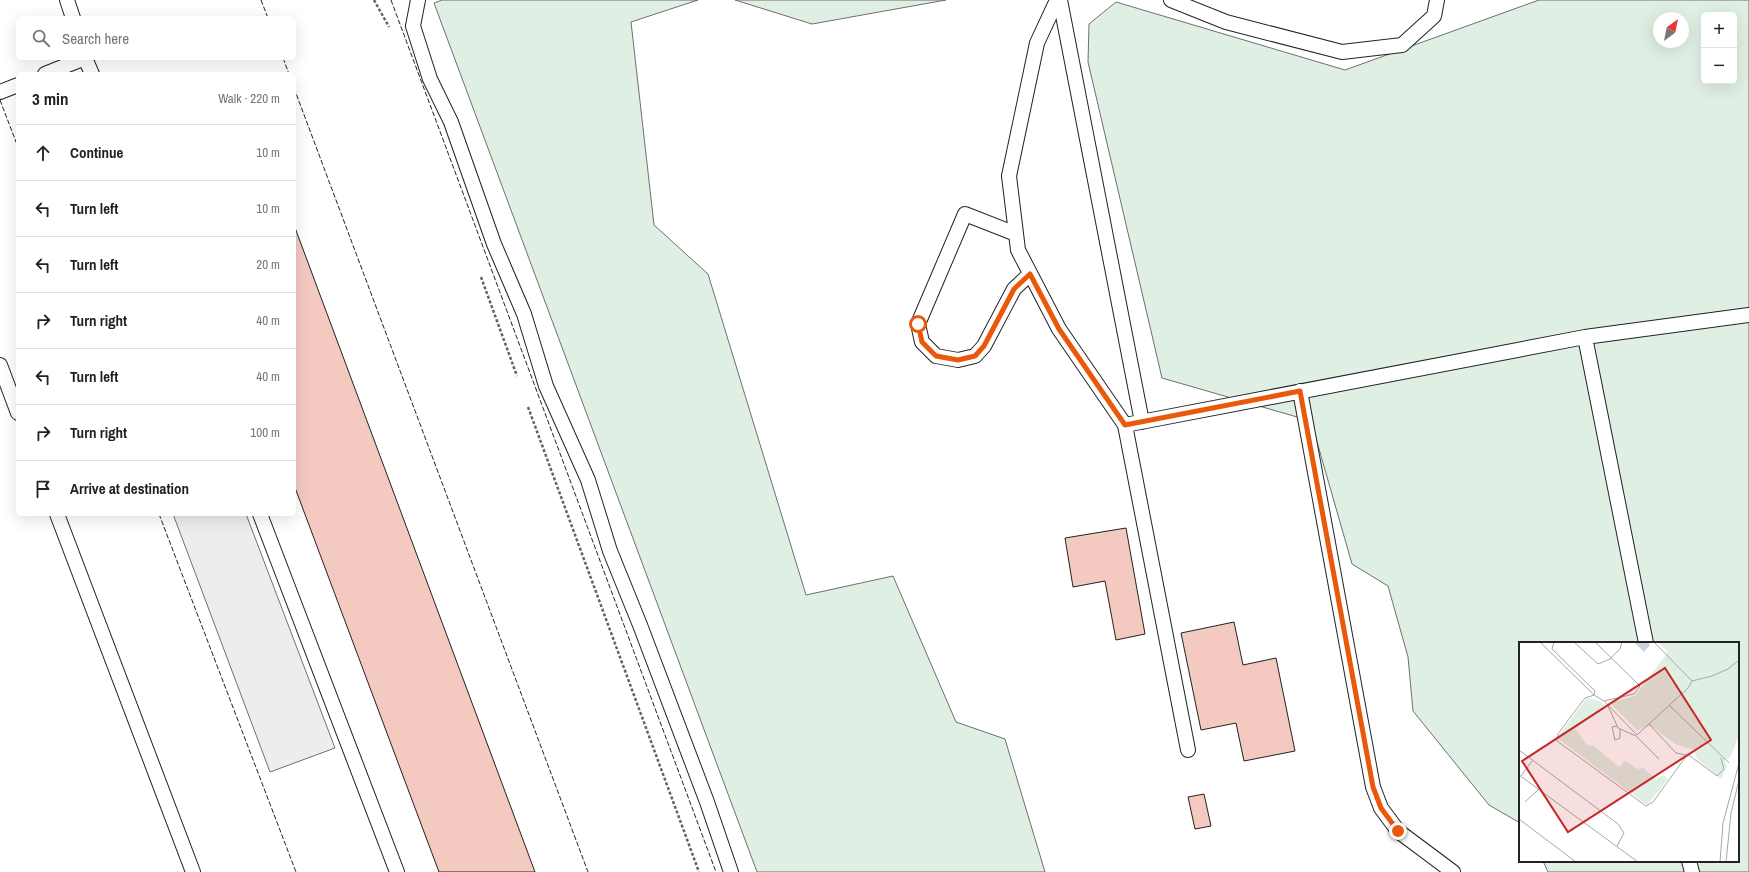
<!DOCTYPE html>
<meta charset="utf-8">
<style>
body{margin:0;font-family:"Archivo Narrow",sans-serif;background:#f6f6f6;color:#222}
.controls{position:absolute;right:12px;top:12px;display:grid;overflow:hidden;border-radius:6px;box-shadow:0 4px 16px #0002}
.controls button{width:36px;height:36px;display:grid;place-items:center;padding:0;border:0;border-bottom:1px solid #e0e0e0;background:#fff;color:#222;font:20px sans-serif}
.compass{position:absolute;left:1653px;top:12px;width:36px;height:36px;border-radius:50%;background:#fff;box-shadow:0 4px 16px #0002;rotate:33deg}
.stop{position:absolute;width:12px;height:12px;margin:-9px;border:3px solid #ea580c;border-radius:50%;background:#fff}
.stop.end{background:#ea580c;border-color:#fff;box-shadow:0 1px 4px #0008}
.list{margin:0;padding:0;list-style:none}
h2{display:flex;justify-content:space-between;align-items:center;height:52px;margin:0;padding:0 16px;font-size:17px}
h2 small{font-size:13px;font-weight:400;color:#767676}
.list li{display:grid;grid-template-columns:26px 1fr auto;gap:12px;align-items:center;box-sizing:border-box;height:56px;padding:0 16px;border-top:1px solid #e0e0e0}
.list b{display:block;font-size:15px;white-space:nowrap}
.list em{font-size:13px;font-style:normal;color:#767676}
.icon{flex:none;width:22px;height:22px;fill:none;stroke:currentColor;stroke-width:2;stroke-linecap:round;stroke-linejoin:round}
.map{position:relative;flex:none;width:1749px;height:872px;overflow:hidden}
.search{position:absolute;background:#fff;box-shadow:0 4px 16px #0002;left:16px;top:16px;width:280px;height:44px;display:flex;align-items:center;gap:10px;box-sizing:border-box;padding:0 14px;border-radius:6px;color:#767676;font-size:15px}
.panel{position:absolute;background:#fff;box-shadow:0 4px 16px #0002;left:16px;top:72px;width:280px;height:444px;border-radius:6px}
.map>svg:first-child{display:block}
.green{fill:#e0efe3;stroke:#6f6f6f;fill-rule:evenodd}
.parking{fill:#ededed;stroke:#6f6f6f}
.building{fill:#f3c9c0;stroke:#222}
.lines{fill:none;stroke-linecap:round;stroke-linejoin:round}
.lane-casing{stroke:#222;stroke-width:16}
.path{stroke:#646464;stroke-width:2.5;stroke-dasharray:3 2;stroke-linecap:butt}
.lane{stroke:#fff;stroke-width:14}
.fence{stroke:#222;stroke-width:1;stroke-dasharray:5 2;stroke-linecap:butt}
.route{stroke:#ea580c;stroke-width:5}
.inset-road{fill:none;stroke:#a7a7a7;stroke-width:1}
.view{fill:#c62828;fill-opacity:0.15;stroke:#c62828;stroke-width:2}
.inset-edge{fill:none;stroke:#222;stroke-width:2}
</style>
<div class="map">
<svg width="1749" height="872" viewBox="0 0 1749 872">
<rect width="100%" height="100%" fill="#fff"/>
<path class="green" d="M442 0H698L631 22 654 225 708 274 806 595 893 576 956 722 1005 739 1045 872H757L434 3Z
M735 0H946L812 24Z
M1539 0H1749V872H1548L1543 861H1738V643H1520V823L1489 805 1413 711 1408 657 1388 586 1352 564 1311 421 1162 378 1088 62 1089 24 1116 2 1345 70ZM1704 15H1734V81H1704ZM1659 18H1683V42H1659Z"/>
<path class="parking" d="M173 514H246L335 748 270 772Z"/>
<path class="building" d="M294 225 535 872H439L294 485Z
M1126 528 1145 634 1116 640 1105 581 1073 587 1065 538Z
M1234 622 1243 665 1276 658 1295 751 1244 761 1236 723 1201 730 1181 633Z
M1204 794 1211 826 1195 829 1188 797Z"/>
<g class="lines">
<defs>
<path id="lane" d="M67 0 73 18
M418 0 413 26 430 79 451 122 494 244 524 314 546 386 588 480 610 551 640 625 707 802 731 872
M1057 0 1037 43 1009 176 1018 250 1059 329 1125 425 1188 750
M1060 0 1142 422
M1171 0 1226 22 1342 52 1402 45 1434 16 1437 0
M85 58 92 74
M45 74 85 58
M0 92 18 85
M1016 234 965 214 918 324 922 342 936 356 958 360 975 356 984 346 1014 289 1030 274
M1585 337 1646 643
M0 365 18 413
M1300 391 1373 787 1381 808 1398 831 1453 872
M1125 425 1585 337 1749 315
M57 514 193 872
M260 514 397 872
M1689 861 1692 872"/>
</defs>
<use href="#lane" class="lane-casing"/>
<path class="path" d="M374 0 389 27
M481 277 517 376
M528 407 699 872"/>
<use href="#lane" class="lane"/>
<path class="fence" d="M261 0 268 18
M391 0 716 872
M283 58 289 74
M294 88 588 872
M0 100 18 147
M159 514 296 872"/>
</g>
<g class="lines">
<path class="route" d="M918 324 922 342 936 356 958 360 975 356 984 346 1014 289 1030 274 1059 329 1125 425 1300 391 1373 787 1381 808 1398 831"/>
</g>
<g transform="translate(1519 642)">
<rect width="220" height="220" fill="#fff"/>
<path d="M139 0H220V94L211 116 205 118 208 124 202 137 177 116 175 108 156 102 132 84 118 88 93 63 94 60 116 54 149 10ZM68 56 80 59 86 63 56 87 68 103 75 104 100 125 106 119 119 127 124 126 137 137 144 133 149 137 128 163 38 96Z" fill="#e0efe3"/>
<path d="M115 0H129L131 3 125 10Z" fill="#c7d3dd"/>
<path class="inset-road" d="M21 0 75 53 85 59 118 93M35 0 33 7 76 49 75 53 66 56 53 73 39 92 38 99 127 164 134 160 168 113M55 0 79 22 91 17 101 7 103 0M76 0 121 44 115 52 85 59M135 0 173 39M150 63 210 121M89 64 99 86 117 94 140 117M130 82 157 111 171 114 198 134 205 127 202 116M98 84 93 85 96 98 101 96V87M118 93 169 46 173 39 193 34 209 27 220 18M0 108 99 182 105 191 98 204M0 133 119 220M2 134 13 119M6 160 20 147M0 177 57 220M201 220 204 181 220 121M207 220 212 171 220 138"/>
<path class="view" d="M146 26 192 98 49 190 3 119Z"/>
<rect width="220" height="220" class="inset-edge"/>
</g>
</svg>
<div class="controls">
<button>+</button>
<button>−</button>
</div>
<svg class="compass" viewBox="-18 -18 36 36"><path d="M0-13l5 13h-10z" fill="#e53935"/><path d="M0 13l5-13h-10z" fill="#767676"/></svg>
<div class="stop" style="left:918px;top:324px"></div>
<div class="stop end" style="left:1398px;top:831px"></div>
<div class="search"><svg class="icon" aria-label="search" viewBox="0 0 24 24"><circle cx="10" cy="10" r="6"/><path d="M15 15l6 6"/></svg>Search here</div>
<section class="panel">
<h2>3 min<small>Walk · 220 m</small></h2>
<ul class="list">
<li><svg class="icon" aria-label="ahead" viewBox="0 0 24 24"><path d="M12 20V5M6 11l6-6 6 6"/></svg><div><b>Continue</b></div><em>10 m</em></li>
<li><svg class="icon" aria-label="left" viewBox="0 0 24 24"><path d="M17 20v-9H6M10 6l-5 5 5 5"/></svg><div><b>Turn left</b></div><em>10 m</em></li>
<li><svg class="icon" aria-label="left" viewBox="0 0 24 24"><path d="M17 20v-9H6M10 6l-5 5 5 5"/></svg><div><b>Turn left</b></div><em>20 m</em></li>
<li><svg class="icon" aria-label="right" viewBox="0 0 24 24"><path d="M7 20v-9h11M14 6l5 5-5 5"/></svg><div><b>Turn right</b></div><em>40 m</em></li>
<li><svg class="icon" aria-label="left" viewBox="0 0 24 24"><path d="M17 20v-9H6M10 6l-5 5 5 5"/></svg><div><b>Turn left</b></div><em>40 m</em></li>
<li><svg class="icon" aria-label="right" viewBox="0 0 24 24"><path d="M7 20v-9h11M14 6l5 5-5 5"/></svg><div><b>Turn right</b></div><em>100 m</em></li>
<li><svg class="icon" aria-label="arrive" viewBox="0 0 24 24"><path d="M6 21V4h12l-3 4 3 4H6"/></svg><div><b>Arrive at destination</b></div></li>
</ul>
</section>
</div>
